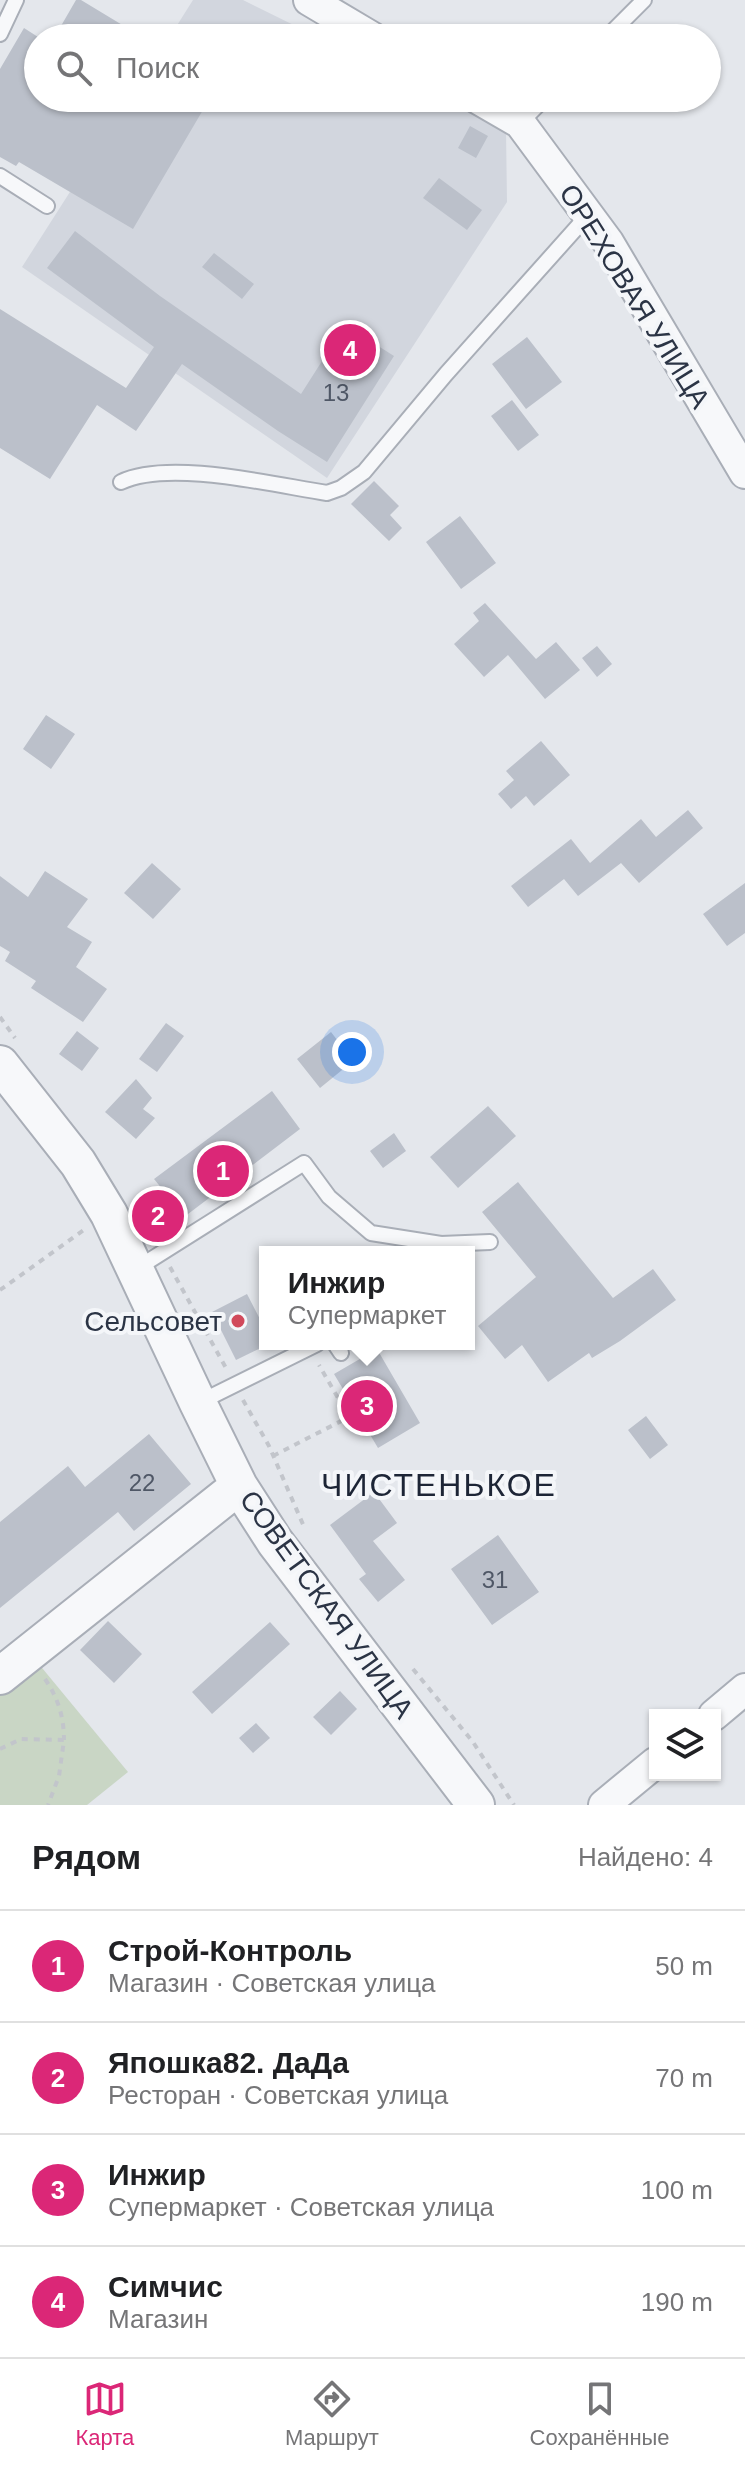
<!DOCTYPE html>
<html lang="ru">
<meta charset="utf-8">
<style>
body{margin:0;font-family:Arial,sans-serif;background:#f2f2f2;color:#202124}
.controls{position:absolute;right:24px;bottom:24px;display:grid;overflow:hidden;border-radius:0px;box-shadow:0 2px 6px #0004}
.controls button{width:72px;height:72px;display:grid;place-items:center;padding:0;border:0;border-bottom:2px solid #e0e0e0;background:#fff;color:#202124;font:40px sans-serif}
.you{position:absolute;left:352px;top:1052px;width:28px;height:28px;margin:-20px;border:6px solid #fff;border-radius:50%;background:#1a73e8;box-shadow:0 0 0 12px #1a73e833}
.badge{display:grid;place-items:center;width:52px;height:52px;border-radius:50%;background:#db2777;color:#fff;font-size:26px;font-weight:700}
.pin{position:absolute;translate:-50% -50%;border:4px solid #fff;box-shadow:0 2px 8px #0006}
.popup{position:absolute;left:259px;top:1246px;width:216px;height:104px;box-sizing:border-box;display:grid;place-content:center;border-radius:0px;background:#fff;filter:drop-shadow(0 2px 6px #0005);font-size:26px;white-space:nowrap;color:#757577}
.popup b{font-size:30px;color:#202124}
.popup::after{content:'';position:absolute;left:50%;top:100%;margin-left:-16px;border:16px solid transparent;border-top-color:#fff}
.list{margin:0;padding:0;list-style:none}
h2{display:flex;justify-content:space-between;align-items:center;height:104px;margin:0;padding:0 32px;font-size:34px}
h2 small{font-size:26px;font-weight:400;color:#757577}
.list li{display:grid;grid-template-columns:52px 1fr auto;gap:24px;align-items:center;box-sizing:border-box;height:112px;padding:0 32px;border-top:2px solid #e0e0e0}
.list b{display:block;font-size:30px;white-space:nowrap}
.list p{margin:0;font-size:26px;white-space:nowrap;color:#757577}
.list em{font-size:26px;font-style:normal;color:#757577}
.icon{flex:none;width:44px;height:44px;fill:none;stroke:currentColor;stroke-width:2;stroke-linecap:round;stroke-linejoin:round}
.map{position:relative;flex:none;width:745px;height:1805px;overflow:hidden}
.search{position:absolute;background:#fff;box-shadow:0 2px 6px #0004;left:24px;right:24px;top:24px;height:88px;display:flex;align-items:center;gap:20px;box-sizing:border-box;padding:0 28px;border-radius:44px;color:#757577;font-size:30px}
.sheet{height:552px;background:#fff}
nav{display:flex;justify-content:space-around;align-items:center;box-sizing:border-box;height:112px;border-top:2px solid #e0e0e0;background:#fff;font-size:22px;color:#757577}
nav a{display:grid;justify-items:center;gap:4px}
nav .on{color:#db2777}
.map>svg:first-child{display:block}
.built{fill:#d2d6de}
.green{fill:#c9d6c5}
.building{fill:#bbc0ca}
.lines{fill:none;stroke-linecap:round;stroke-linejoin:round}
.service-casing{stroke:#a9aeb7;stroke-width:18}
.minor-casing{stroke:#a9aeb7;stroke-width:34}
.tertiary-casing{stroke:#a9aeb7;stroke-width:40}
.path{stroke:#c2c5cb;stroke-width:4;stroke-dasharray:6 6;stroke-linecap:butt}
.service{stroke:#f7f8fa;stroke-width:14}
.minor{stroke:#f7f8fa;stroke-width:30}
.tertiary{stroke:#f7f8fa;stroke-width:36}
.poi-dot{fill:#d1495b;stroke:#f4f6f9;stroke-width:3}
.labels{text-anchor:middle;stroke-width:8;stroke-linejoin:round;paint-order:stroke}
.number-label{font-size:24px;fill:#4f5766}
.street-label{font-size:28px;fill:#2b3445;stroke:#f4f6f9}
.poi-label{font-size:28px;fill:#2b3445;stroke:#f4f6f9;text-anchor:end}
.quarter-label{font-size:32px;letter-spacing:2px;fill:#1d2536;stroke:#f4f6f9}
</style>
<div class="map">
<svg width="745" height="1805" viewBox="0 0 745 1805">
<rect width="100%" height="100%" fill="#e4e7ec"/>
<path class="built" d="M193 0H243L320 38H169Z
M130 98H441L506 131 507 202 327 478 22 267Z"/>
<path class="green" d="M33 1657 128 1772 87 1805H0V1682Z"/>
<path class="building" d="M76 0H81L124 26 115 38H54Z
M24 28 38 37V98H210L133 229 19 162 16 166 0 157V69Z
M470 126 488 136 476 158 458 148Z
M439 178 482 210 467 230 423 198Z
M75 231 160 296 301 394 345 325 394 356 327 462 278 431 182 364 136 431 97 405 50 479 0 448V309L126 388 154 347 47 268Z
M214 253 254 284 242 299 202 267Z
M527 337 562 382 526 409 492 364Z
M512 400 539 435 518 451 491 416Z
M374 481 399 506 390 515 402 528 389 541 351 504Z
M460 516 496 563 461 589 426 542Z
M485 603 536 659 556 642 580 670 545 699 508 655 484 677 454 644 479 621 473 613Z
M597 646 612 664 597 677 582 658Z
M46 715 75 734 51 769 23 749Z
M541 741 570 775 534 806 526 796 511 809 498 794 514 780 506 771Z
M688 810 703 828 639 883 621 863 578 896 564 879 528 907 511 886 571 839 590 863 641 819 656 837Z
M152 863 181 889 153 919 124 893Z
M45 871 88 899 67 927 92 942 76 967 107 989 83 1022 31 988 36 981 5 961 10 952 0 946V876L28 897Z
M745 883V933L727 946 703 914Z
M166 1023 184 1036 157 1072 139 1059Z
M77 1031 99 1048 82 1071 59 1054Z
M331 1032 341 1045 350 1037 363 1053 320 1088 297 1059Z
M136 1079 152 1098 143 1109 155 1118 136 1139 105 1112Z
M272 1091 300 1129 159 1236 139 1208 163 1190 154 1179Z
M488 1106 516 1136 458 1188 430 1157Z
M394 1133 406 1151 383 1168 370 1151Z
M518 1182 613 1298 653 1269 676 1300 620 1341 592 1358 589 1353 548 1382 522 1345 505 1359 478 1326 536 1277 482 1212Z
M247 1294 265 1329V1346L236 1360 212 1312Z
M377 1349 420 1423 378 1448 334 1374Z
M646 1416 668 1445 650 1459 628 1430Z
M149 1434 191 1484 134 1531 118 1512 0 1608V1522L68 1466 85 1487Z
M374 1492 397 1523 373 1541 405 1580 378 1602 359 1579 366 1574 330 1525Z
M498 1535 539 1592 492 1625 451 1569Z
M108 1621 142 1654 114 1683 80 1650Z
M270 1622 290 1644 212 1714 192 1692Z
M340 1691 357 1709 331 1735 313 1717Z
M256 1723 270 1738 253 1753 239 1738Z"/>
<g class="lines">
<defs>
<path id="service" d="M0 34 16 0
M606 38 644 0
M520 123 545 98
M0 176 47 206
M121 482C169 459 274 485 327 493L341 488 364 472 446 374 588 215
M136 1269 304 1163 329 1197 371 1233 441 1244 490 1242
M335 1344 341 1353
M198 1403 317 1344"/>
<path id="minor" d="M309 0 373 38
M477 98 520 123 608 242 745 473
M714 1715 745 1689
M604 1805 655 1763"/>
<path id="tertiary" d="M0 1064 78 1163 109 1214 198 1403 239 1486 275 1542 476 1805
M0 1676 239 1486"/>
</defs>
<use href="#service" class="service-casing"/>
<use href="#minor" class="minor-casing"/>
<use href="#tertiary" class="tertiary-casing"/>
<path class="path" d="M0 1017 15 1038
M170 1267 226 1368
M0 1290 85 1229
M243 1400 269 1446 305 1529
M273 1456 349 1417 319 1365
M413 1669 473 1742 514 1805
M45 1679C58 1698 64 1717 64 1740
M0 1749 21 1739 64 1740 59 1776 48 1805"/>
<use href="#service" class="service"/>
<use href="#minor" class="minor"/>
<use href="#tertiary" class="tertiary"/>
</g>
<circle class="poi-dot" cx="238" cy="1321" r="8"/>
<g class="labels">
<g class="number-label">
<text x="336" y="401">13</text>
<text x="142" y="1491">22</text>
<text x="495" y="1588">31</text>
</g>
<g class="street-label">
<text transform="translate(635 296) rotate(58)" y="10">ОРЕХОВАЯ УЛИЦА</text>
<text transform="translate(327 1604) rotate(54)" y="10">СОВЕТСКАЯ УЛИЦА</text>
</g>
<g class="poi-label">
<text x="222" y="1331">Сельсовет</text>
</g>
<g class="quarter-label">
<text x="439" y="1496">ЧИСТЕНЬКОЕ</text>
</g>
</g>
</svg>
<div class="controls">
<button><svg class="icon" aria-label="layers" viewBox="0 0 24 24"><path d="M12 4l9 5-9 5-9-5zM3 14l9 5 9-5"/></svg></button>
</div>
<div class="you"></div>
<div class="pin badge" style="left:223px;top:1171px">1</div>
<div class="pin badge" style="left:158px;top:1216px">2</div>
<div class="pin badge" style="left:367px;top:1406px">3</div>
<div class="popup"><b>Инжир</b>Супермаркет</div>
<div class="pin badge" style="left:350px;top:350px">4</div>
<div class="search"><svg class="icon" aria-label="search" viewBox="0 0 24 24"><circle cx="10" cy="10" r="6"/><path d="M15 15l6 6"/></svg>Поиск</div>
</div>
<section class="sheet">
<h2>Рядом<small>Найдено: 4</small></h2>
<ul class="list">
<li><span class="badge">1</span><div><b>Строй-Контроль</b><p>Магазин · Советская улица</p></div><em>50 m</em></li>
<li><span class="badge">2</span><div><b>Япошка82. ДаДа</b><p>Ресторан · Советская улица</p></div><em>70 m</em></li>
<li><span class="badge">3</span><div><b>Инжир</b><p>Супермаркет · Советская улица</p></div><em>100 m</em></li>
<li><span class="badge">4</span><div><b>Симчис</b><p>Магазин</p></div><em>190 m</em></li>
</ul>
</section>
<nav>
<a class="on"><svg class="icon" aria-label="map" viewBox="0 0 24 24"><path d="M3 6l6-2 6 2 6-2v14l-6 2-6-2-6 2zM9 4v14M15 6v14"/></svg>Карта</a>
<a><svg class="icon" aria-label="directions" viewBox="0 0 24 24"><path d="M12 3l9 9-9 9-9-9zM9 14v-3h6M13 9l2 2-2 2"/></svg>Маршрут</a>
<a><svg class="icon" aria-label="saved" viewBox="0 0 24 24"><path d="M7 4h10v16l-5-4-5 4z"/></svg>Сохранённые</a>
</nav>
